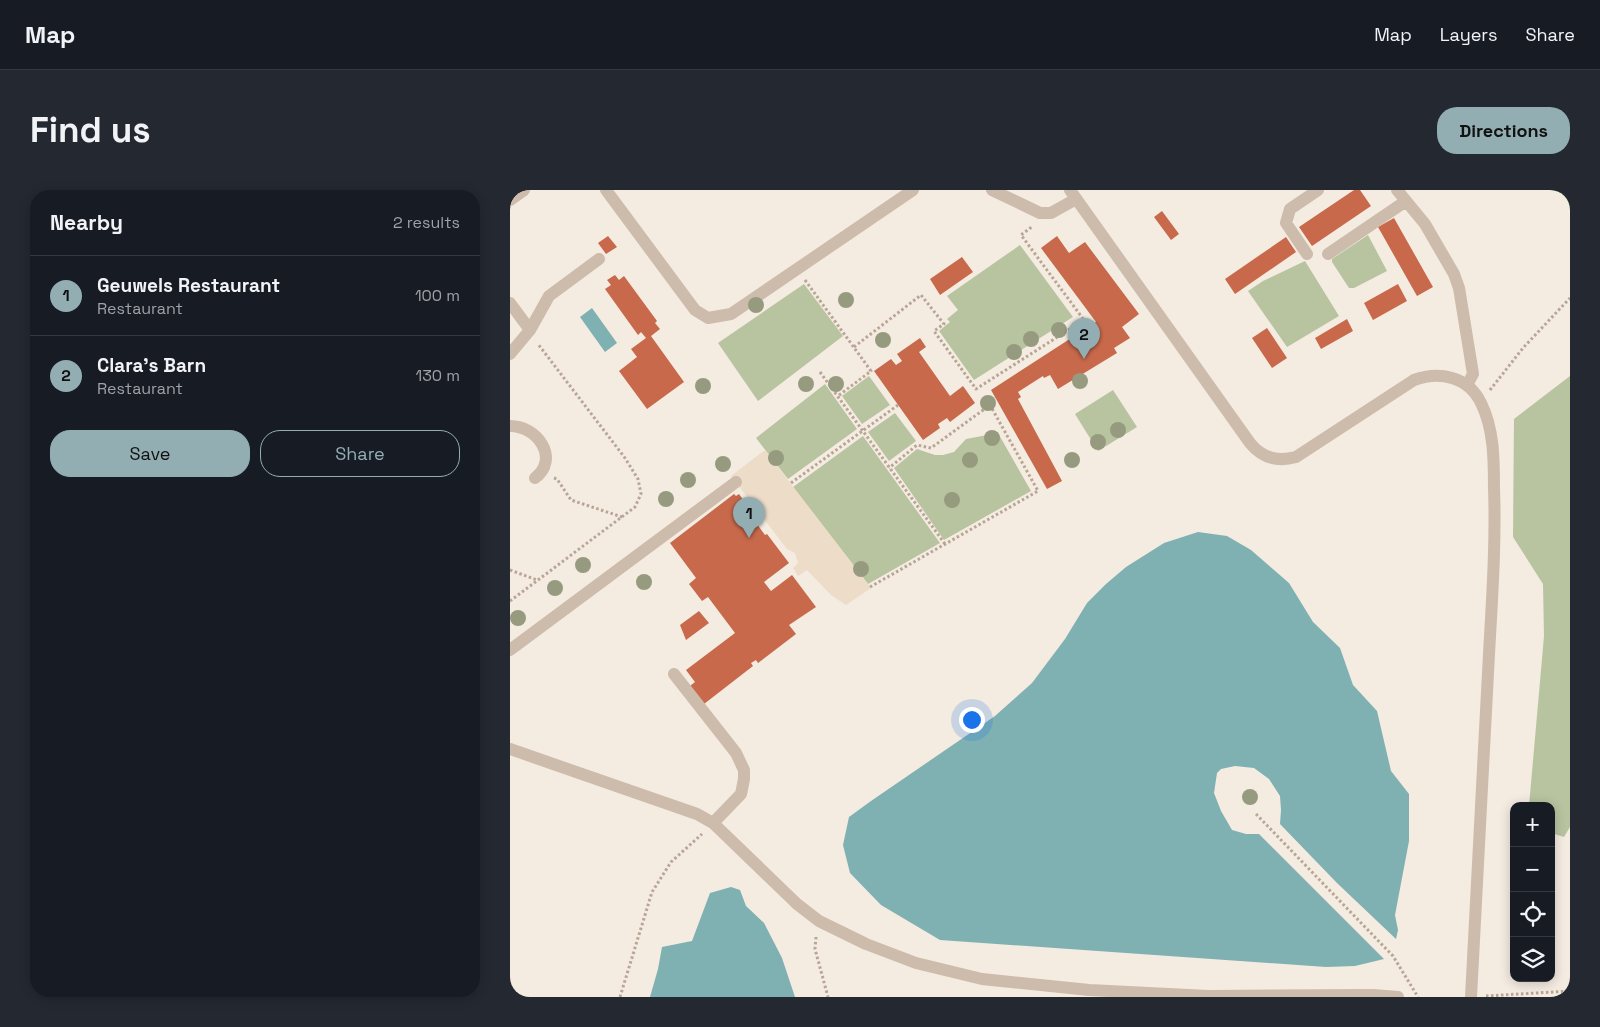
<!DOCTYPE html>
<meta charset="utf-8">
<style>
body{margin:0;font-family:"Space Grotesk",sans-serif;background:#242831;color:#f1f3f6}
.controls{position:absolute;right:15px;bottom:15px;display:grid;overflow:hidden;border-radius:10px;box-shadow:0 2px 12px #0003}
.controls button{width:45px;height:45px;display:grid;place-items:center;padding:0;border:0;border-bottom:1px solid #363941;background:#171b24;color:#f1f3f6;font:25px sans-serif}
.you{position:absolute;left:461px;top:529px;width:18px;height:18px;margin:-12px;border:4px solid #fff;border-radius:50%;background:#1a73e8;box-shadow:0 0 0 8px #1a73e833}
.badge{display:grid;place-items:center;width:32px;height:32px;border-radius:50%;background:#92aeb2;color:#111;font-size:16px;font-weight:700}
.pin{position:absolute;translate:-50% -41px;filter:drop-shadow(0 1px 2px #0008)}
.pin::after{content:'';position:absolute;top:26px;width:18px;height:15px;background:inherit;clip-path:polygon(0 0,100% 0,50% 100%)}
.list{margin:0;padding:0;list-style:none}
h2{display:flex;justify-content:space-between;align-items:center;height:65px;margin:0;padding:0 20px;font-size:21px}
h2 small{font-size:16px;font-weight:400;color:#9ea1a6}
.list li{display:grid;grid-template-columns:32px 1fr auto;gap:15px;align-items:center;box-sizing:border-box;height:80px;padding:0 20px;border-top:1px solid #363941}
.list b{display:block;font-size:19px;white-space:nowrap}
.list p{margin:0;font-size:16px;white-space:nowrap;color:#9ea1a6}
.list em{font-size:16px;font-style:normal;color:#9ea1a6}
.actions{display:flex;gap:10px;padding:15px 20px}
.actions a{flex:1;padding:11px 0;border:1px solid #92aeb2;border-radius:20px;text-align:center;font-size:18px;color:#92aeb2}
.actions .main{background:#92aeb2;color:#111}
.icon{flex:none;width:28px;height:28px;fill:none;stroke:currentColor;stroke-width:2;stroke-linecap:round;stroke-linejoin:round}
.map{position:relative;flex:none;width:1060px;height:807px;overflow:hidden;border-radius:20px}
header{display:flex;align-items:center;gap:30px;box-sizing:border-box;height:70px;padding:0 25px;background:#171b24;border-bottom:1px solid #363941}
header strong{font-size:24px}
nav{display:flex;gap:28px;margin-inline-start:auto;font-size:18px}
.intro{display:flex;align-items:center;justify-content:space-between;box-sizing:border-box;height:120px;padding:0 30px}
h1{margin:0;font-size:35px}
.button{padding:12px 22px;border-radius:20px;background:#92aeb2;color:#111;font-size:18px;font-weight:700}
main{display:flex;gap:30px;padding:0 30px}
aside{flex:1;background:#171b24;border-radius:20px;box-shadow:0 2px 12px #0003}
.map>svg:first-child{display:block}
.green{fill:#b8c4a0}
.plaza{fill:#ecdcc8}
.water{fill:#7fb0b2}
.building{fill:#c8694b}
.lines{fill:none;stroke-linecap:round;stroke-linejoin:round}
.path{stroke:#b9a596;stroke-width:3;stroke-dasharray:2.5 2.5;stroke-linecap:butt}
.minor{stroke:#cdbbac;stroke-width:12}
.tree{fill:#969b7f}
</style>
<header>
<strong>Map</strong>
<nav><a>Map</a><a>Layers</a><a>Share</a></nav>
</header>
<div class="intro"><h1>Find us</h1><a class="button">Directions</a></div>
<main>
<aside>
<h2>Nearby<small>2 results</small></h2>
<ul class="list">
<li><span class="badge">1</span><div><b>Geuwels Restaurant</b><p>Restaurant</p></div><em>100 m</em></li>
<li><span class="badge">2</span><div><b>Clara's Barn</b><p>Restaurant</p></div><em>130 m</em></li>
</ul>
<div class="actions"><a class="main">Save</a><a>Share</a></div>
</aside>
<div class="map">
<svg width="1060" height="807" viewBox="0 0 1060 807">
<rect width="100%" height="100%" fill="#f4ebe1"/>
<path class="green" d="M858 45 877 81 844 98H839L822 72V69Z
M510 55 563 127 464 190 429 141 440 132 437 129 448 120 437 106Z
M795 71 829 126 777 157 738 101 753 91Z
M294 94 333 146 248 211 208 153Z
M359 186 380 215 352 234 332 206Z
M1060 186V637L1054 647 1041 643V616H1019L1034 446 1033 394 1003 347 1004 229Z
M315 194 347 239 278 289 246 248Z
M603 200 627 237 588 261 565 224Z
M385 223 406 251 379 271 358 242Z
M488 243 521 301 434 350 384 278 407 259 425 265H433L444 262 456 249Z
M353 246 430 353 358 394 283 297Z"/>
<path class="plaza" d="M255 260 361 398 336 415 321 405 297 380 288 386 283 378 288 373 285 363 277 359 221 286Z"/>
<path class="water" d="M82 118 107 153 95 162 70 127Z
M688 342 717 346 741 360 779 393 803 432 830 458 843 495 867 521 881 581 899 604V651L885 725 888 740 886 749 827 693 770 634 771 620 770 606 759 589 744 578 725 576 711 579 707 583 704 603 711 621 722 640 736 644H749L874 769 845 776 816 777 430 750 371 715 340 683 333 655 339 627 361 611 485 526 522 493 555 449 577 413 596 394 616 377 654 353Z
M221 697 230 700 236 716 254 733 272 768 285 807H140L148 779 152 757 182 751 200 703Z"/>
<path class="building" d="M844 0H850L861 16 802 56 789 37Z
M652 21 669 44 661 50 644 27Z
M884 28 923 97 907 106 868 37Z
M98 46 107 57 96 64 88 53Z
M547 46 559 63 575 52 629 124 612 137 620 148 604 158 607 163 548 199 540 185 534 188 533 186 508 202 511 207 508 209 552 291 537 299 481 200 586 132 531 58Z
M776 47 786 62 725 104 715 89Z
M452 67 463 82 430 105 420 89Z
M105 85 109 90 114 86 147 131 145 133 150 139 141 146 174 192 137 219 109 181 127 167 121 159 136 148 131 142 128 145 95 99 101 95 97 90Z
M888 94 897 111 863 130 854 113Z
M837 129 843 141 811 159 805 148Z
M757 138 777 168 762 178 742 148Z
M410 148 416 157 409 162 440 206 453 196 465 213 440 232 437 228 428 234 430 238 413 250 364 181 381 169 386 175 392 171 387 164Z
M224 304 226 306 229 304 249 332 247 334 255 345 257 344 279 373 254 392 261 401 282 385 306 417 279 435 286 444 248 473 246 470 241 473 243 476 194 514 180 496 185 492 176 480 225 443 198 407 192 411 179 394 186 388 160 353Z
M189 421 199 433 176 450 170 435Z"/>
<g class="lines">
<path class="path" d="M295 90 361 181 328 206
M344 157 411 105 434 134 424 141 466 199 574 130 511 45 523 36
M310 182 435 354
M980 200 1013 158 1060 108
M44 288 47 289 61 310 112 327
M281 293 388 215
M0 380 27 390
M360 397 528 301 480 215 421 258 407 255 379 278
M0 411 125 317 131 304 128 289 115 268 28 154
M746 624 883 766 908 807
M306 747 305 759 318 807
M976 806 1060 801
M110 807 142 702 161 672 192 644"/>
<path class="minor" d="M96 0 185 120 198 128 221 124 403 0
M482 0 530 23H541L566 9
M560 0 740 253C752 268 768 272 786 267L904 190C929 181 958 186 971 213 984 239 984 270 984 298 986 353 982 409 979 464 973 578 967 693 961 807
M887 0 915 34 944 84 949 98 963 184 957 195
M0 10 14 0
M797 64 776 33 780 19 808 0
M818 64 896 11
M0 113 20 140
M0 164 20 140 39 106 89 69
M0 236C28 236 50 269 25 288
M0 460 226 292
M164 484 226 563 234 580V589L231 604 203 633
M0 559 187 624 203 633 287 714 309 731 356 754 406 773 472 789 579 800 698 806 863 805 888 807"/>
</g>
<g class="tree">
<circle cx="336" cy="110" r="8"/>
<circle cx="246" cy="115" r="8"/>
<circle cx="549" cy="140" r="8"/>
<circle cx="521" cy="149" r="8"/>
<circle cx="373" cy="150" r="8"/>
<circle cx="504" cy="162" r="8"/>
<circle cx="570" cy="191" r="8"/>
<circle cx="296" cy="194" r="8"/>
<circle cx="326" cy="194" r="8"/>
<circle cx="193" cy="196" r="8"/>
<circle cx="478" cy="213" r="8"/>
<circle cx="608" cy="240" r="8"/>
<circle cx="482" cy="248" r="8"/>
<circle cx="588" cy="252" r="8"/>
<circle cx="266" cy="268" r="8"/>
<circle cx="460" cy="270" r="8"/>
<circle cx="562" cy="270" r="8"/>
<circle cx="213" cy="274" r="8"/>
<circle cx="178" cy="290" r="8"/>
<circle cx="156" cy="309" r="8"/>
<circle cx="442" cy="310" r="8"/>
<circle cx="73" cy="375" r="8"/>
<circle cx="351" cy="379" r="8"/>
<circle cx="134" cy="392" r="8"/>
<circle cx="45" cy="398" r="8"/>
<circle cx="8" cy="428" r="8"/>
<circle cx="740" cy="607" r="8"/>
</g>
</svg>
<div class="controls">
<button>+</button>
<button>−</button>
<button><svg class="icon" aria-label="locate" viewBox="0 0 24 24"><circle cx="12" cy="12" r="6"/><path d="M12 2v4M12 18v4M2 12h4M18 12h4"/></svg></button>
<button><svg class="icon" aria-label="layers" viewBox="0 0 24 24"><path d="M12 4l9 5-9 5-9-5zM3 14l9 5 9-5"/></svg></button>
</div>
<div class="you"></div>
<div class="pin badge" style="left:239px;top:348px">1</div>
<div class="pin badge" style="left:574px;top:169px">2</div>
</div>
</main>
